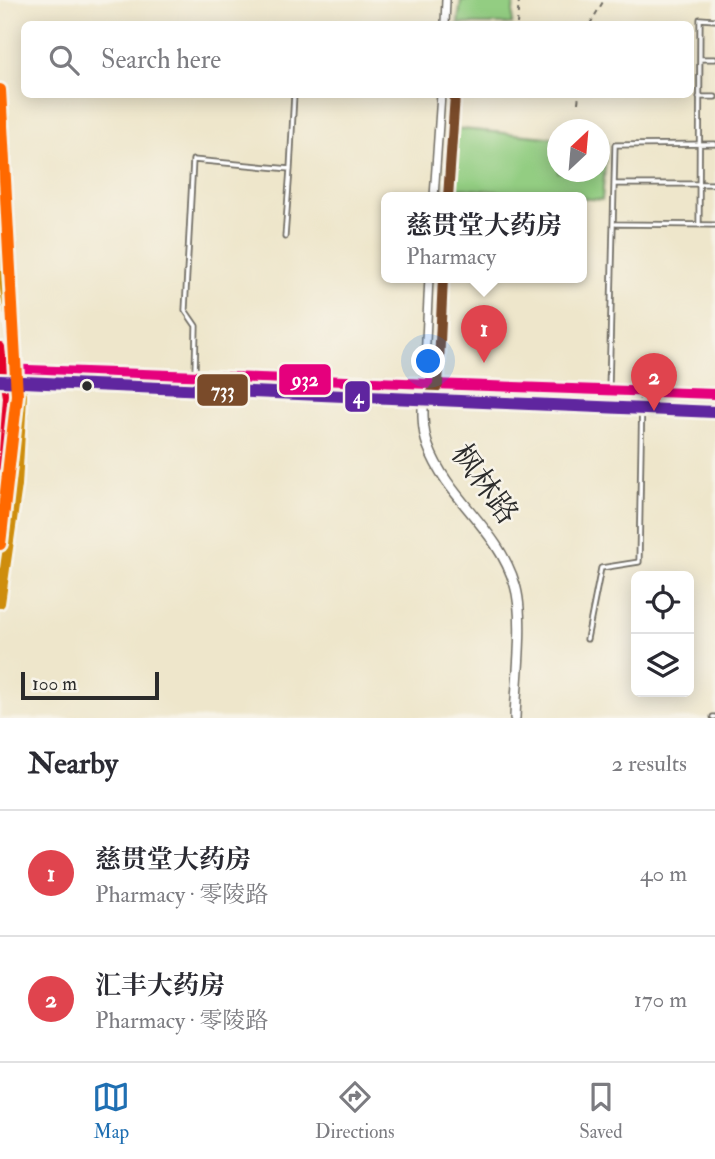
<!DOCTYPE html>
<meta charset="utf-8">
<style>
body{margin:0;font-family:"IM FELL Double Pica","Noto Serif SC",serif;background:#f2f2f3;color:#2b2b33}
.controls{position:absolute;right:21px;bottom:21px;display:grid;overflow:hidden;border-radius:10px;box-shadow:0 4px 18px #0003}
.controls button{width:63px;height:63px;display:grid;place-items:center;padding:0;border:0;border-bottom:2px solid #e1e1e2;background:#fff;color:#2b2b33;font:35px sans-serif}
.compass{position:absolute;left:547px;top:119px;width:63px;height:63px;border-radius:50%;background:#fff;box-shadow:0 4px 18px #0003;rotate:26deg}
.scale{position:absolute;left:21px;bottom:18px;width:138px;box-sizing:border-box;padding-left:7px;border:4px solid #2b2b2b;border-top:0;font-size:19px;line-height:24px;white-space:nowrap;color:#2b2b2b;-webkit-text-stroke:5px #f7f3e8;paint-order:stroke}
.you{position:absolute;left:429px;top:362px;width:24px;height:24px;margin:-18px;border:5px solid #fff;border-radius:50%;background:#1a73e8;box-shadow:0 0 0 10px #1a73e833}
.badge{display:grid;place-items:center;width:46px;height:46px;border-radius:50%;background:#1f6fb2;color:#fff;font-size:23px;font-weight:700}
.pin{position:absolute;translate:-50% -58px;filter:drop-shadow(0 2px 4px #0008)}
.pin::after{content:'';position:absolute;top:37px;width:24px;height:21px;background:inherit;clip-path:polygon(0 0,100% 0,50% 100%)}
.popup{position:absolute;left:381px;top:192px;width:206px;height:91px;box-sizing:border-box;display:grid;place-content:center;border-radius:10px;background:#fff;filter:drop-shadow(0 2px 5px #0005);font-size:23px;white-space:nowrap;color:#7c7c81}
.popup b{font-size:26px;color:#2b2b33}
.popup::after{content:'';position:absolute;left:50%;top:100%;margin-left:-14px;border:14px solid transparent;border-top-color:#fff}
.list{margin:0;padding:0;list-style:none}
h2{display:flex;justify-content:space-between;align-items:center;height:91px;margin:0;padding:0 28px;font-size:30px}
h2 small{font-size:23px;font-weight:400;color:#7c7c81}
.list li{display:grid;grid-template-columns:46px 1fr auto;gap:21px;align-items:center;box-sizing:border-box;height:126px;padding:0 28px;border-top:2px solid #e1e1e2}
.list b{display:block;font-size:26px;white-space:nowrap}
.list p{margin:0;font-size:23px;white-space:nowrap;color:#7c7c81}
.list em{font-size:23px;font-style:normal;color:#7c7c81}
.icon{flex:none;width:38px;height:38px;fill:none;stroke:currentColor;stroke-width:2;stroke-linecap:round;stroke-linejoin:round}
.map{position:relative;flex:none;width:715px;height:718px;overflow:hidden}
.search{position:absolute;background:#fff;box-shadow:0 4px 18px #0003;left:21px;right:21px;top:21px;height:77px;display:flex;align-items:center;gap:18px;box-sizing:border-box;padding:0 24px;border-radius:10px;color:#7c7c81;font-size:26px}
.sheet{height:343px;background:#fff}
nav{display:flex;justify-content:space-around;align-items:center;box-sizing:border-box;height:98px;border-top:2px solid #e1e1e2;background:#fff;font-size:19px;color:#7c7c81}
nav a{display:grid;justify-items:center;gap:4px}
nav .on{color:#1f6fb2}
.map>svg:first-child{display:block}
.green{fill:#93cd82;stroke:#5f7c56;stroke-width:2}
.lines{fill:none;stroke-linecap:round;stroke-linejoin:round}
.service-casing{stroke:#6f6c63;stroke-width:7}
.minor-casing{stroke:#6f6c63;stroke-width:10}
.tertiary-casing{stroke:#6f6c63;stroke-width:12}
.path{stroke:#6f6c63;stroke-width:2;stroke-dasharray:5 5;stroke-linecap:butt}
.service{stroke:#fff;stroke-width:3.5}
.minor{stroke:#fff;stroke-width:7}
.tertiary{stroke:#fff;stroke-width:9}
.bus-1-casing{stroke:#f7f3e8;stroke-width:16}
.bus-2-casing{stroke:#f7f3e8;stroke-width:16}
.bus-3-casing{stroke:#f7f3e8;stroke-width:16}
.bus-4-casing{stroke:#f7f3e8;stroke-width:16}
.bus-1{stroke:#e5007d;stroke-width:10}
.bus-2{stroke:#ce8d09;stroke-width:10}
.bus-3{stroke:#7a4b2a;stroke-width:10}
.bus-4{stroke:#e4002b;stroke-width:10}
.metro-1-casing{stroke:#f7f3e8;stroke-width:18}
.metro-2-casing{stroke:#f7f3e8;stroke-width:18}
.metro-1{stroke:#5f259f;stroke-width:12}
.metro-2{stroke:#ff6900;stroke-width:12}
.bus-dot{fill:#2b2b2b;stroke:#f7f3e8;stroke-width:2.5}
.labels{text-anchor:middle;stroke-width:5;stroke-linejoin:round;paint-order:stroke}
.street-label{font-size:30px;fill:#2b2b2b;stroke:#f7f3e8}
.line-badge{stroke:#f7f3e8;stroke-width:2.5}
.badge-label{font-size:19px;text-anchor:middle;font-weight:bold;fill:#fff}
</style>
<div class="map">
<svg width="715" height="718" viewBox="0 0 715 718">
<rect width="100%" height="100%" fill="#f7f3e8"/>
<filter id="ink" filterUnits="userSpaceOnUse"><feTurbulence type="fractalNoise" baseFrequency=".0143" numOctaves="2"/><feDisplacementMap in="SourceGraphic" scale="14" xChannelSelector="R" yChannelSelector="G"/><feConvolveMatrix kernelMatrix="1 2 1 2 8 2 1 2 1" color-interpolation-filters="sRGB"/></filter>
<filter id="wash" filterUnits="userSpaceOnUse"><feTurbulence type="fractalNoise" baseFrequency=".00686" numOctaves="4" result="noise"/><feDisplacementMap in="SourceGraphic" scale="28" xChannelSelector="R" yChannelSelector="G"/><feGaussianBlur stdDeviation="1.57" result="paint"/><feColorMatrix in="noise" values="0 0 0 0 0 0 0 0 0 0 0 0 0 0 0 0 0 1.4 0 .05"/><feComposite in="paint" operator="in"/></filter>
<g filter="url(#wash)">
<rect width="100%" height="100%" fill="#eee6cb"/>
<path class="green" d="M461 0H514L512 24H458Z
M451 128 557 138 558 172H600V141L607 142 602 200 446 187Z"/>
</g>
<g filter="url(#ink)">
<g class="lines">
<defs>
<path id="service" d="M700 59H715
M699 97H715
M616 184H715
M616 224 715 225
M699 225 700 19 715 20
M285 237 290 169
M195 374 196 326 185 310 193 160 290 169 294 94
M609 389 615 145 715 144
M587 639 601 568 639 562 642 392
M713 717H715"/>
<path id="minor" d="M445 24 446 0
M434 197 441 94
M0 369 715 394
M424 383 429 277"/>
<path id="tertiary" d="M0 258 22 396 17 485 0 603
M424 383C423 404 421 427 428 446 448 500 498 528 515 585 525 617 516 683 515 718"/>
</defs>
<use href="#service" class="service-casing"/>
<use href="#minor" class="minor-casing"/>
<use href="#tertiary" class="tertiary-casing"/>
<path class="path" d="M517 24 519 0
M590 24 604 0
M578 103 579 94"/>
<use href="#service" class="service"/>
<use href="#minor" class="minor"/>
<use href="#tertiary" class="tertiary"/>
<defs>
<path id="bus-1" d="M0 369 715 394"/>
<path id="bus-2" d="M0 258 22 396 17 485 0 603"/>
<path id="bus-3" d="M448 197 455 95
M0 383 428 397 438 385 443 278"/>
<path id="bus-4" d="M0 347 8 397 0 505"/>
</defs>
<use href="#bus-1" class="bus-1-casing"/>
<use href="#bus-2" class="bus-2-casing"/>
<use href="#bus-3" class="bus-3-casing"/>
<use href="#bus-4" class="bus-4-casing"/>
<use href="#bus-1" class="bus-1"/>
<use href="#bus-2" class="bus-2"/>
<use href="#bus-3" class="bus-3"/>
<use href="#bus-4" class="bus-4"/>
<defs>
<path id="metro-1" d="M0 381 715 412"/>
<path id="metro-2" d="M0 90 17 395 0 544"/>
</defs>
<use href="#metro-1" class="metro-1-casing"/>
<use href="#metro-2" class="metro-2-casing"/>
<use href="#metro-1" class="metro-1"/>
<use href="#metro-2" class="metro-2"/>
</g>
</g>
<circle class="bus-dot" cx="87" cy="386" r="6"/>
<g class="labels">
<g class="street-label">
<text transform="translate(485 484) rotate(54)" y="10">枫林路</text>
</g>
</g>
<g class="line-badge">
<rect x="278" y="363" width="54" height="33" rx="7" fill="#e5007d"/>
<rect x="196" y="373" width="53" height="34" rx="7" fill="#7a4b2a"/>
<rect x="344" y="380" width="27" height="33" rx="7" fill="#5f259f"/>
</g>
<g class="badge-label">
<text x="305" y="386">932</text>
<text x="223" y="397">733</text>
<text x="358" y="403">4</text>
</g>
</svg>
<div class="controls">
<button><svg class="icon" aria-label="locate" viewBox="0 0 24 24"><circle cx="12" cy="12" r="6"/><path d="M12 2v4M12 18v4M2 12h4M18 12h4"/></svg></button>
<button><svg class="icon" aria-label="layers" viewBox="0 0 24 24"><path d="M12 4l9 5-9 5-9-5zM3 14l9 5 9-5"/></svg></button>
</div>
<svg class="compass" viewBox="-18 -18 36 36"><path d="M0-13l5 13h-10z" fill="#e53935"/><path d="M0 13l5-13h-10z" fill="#7c7c81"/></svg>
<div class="scale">100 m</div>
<div class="you"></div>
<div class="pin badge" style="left:484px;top:363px;background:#e0444e">1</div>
<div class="popup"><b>慈贯堂大药房</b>Pharmacy</div>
<div class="pin badge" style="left:654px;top:411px;background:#e0444e">2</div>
<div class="search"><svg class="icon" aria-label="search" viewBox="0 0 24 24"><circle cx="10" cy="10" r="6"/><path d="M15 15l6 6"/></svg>Search here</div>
</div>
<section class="sheet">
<h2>Nearby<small>2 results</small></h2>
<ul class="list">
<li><span class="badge" style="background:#e0444e">1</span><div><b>慈贯堂大药房</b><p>Pharmacy · 零陵路</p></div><em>40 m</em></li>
<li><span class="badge" style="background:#e0444e">2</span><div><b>汇丰大药房</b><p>Pharmacy · 零陵路</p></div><em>170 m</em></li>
</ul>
</section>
<nav>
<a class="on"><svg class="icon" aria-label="map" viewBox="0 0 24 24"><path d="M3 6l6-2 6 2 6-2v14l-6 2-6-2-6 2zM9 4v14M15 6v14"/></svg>Map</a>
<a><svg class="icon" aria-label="directions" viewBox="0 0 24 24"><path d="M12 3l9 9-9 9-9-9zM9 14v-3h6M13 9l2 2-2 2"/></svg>Directions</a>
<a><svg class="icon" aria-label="saved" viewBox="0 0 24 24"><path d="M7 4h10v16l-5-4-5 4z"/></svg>Saved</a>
</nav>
